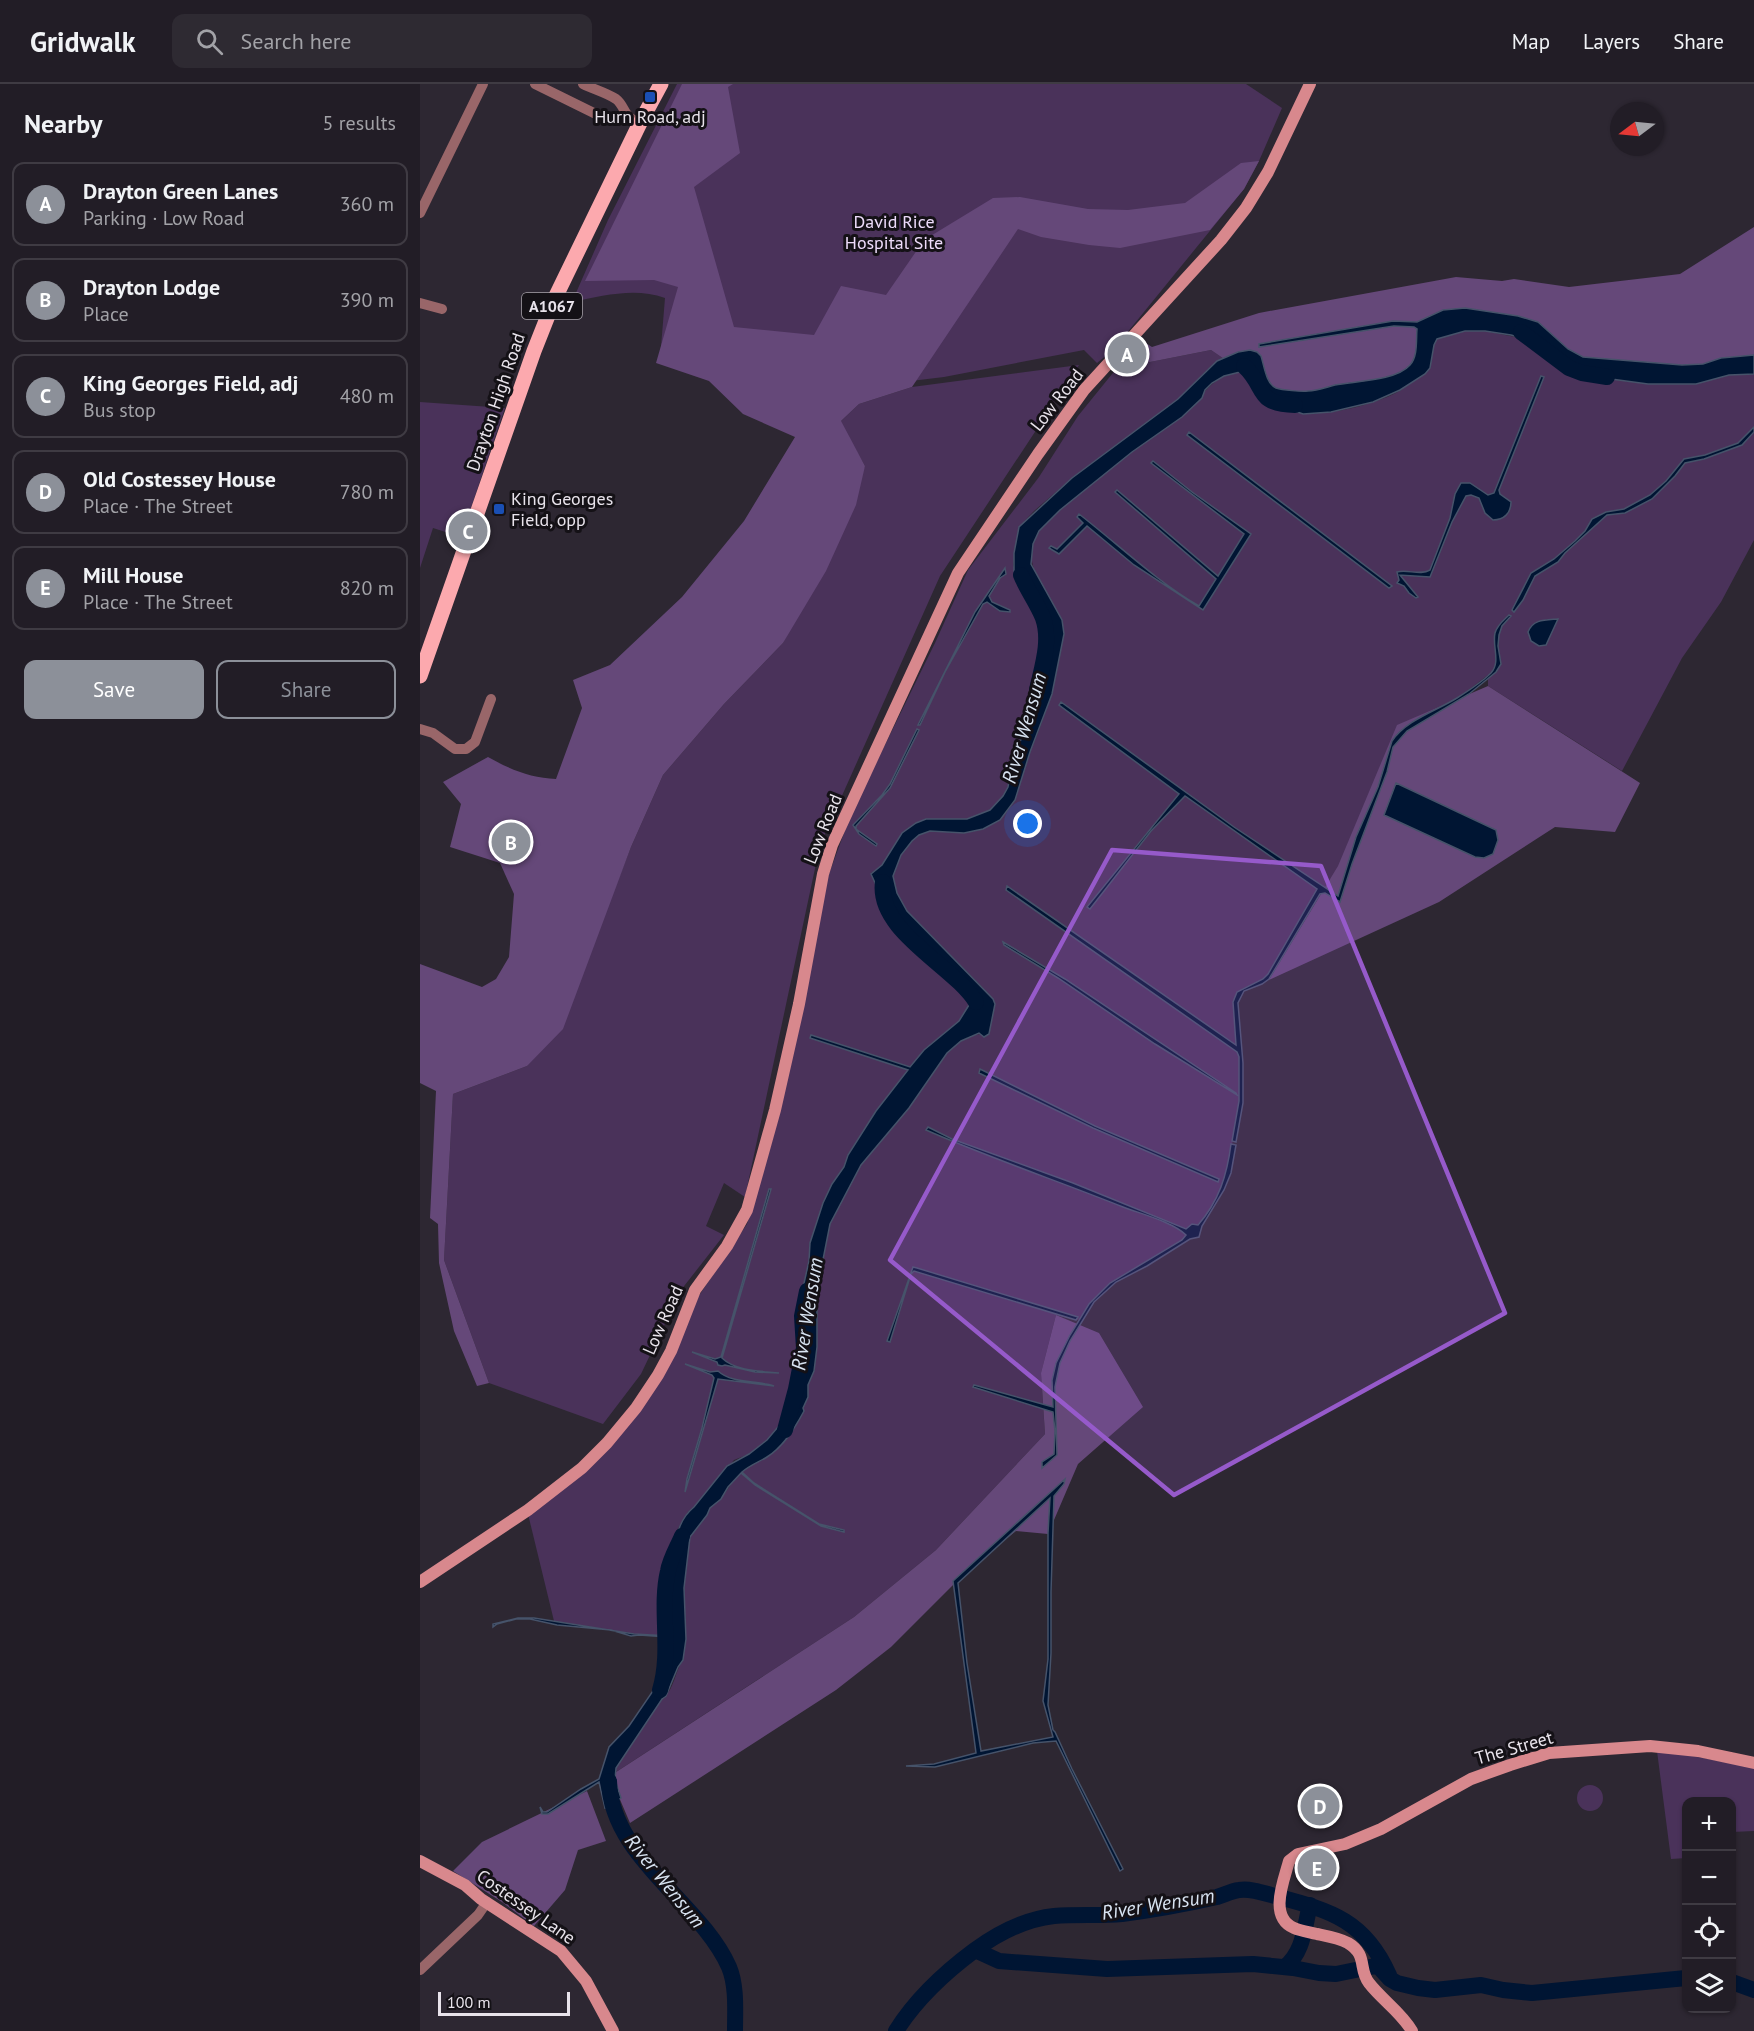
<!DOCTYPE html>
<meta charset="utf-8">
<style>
body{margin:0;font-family:"PT Sans",sans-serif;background:#2e2a32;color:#f1f3f6}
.controls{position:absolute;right:18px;bottom:18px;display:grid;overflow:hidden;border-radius:12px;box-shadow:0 2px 4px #0004}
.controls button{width:54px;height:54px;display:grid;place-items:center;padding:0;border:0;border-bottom:2px solid #3f3b43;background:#221d26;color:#f1f3f6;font:30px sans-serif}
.compass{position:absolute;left:1190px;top:18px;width:54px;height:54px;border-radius:50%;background:#221d26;box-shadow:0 2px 4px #0004;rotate:254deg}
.scale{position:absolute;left:18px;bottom:15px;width:132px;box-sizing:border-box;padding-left:6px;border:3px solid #e8e3eb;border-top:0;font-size:16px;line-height:21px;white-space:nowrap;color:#e8e3eb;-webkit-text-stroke:4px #141116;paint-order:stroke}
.you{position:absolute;left:608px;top:740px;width:21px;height:21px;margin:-15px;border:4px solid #fff;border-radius:50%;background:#1a73e8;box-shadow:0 0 0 9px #1a73e833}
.badge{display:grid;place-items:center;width:39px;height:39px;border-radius:50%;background:#8c9099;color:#fff;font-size:20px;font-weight:700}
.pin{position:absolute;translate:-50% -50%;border:3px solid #fff;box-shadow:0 2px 6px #0006}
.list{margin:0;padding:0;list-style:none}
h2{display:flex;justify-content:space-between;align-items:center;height:78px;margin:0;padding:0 24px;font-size:26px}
h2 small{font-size:20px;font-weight:400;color:#a2a2a7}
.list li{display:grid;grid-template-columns:39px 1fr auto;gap:18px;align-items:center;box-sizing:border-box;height:84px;margin:0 12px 12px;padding:0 12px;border:2px solid #3f3b43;border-radius:12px}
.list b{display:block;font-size:22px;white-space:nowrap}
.list p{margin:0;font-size:20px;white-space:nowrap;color:#a2a2a7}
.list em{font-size:20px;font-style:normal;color:#a2a2a7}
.actions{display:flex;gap:12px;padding:18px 24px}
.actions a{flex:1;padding:14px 0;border:2px solid #8c9099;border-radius:12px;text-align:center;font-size:21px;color:#8c9099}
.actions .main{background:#8c9099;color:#fff}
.icon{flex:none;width:33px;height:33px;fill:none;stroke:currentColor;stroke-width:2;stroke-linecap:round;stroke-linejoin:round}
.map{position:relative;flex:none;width:1334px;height:1947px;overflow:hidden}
header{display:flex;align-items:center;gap:36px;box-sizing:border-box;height:84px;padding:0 30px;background:#221d26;border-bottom:2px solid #3f3b43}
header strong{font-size:28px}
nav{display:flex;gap:33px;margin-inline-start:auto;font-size:21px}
.search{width:420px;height:54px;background:#2e2a32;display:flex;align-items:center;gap:15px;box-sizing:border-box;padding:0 21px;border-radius:12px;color:#a2a2a7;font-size:22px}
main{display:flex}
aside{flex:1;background:#221d26}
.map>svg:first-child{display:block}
.green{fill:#4a325a}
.forest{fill:#654879}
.water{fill:#001533;stroke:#46536a;stroke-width:1.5;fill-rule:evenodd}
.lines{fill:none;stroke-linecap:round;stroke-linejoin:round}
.river{stroke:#001533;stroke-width:16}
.street{stroke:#996669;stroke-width:10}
.secondary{stroke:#d8888d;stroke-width:12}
.primary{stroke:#fca9ae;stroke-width:15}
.marked{fill:#965aca;fill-opacity:0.2;stroke:#965aca;stroke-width:4.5;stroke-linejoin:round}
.transit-dot{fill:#1a4fb4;stroke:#141116;stroke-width:2}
.labels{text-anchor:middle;stroke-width:6;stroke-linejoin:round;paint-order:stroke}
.shield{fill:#141116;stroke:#a8a4ab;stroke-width:1.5}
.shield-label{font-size:16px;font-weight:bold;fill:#e8e3eb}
.poi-label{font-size:18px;fill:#e8e3eb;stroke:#141116}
.park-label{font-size:18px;fill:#eedcfb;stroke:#141116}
.street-label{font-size:18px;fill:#e8e3eb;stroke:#141116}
.water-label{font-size:20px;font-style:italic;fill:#d9e4f2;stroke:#141116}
</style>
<header>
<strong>Gridwalk</strong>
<div class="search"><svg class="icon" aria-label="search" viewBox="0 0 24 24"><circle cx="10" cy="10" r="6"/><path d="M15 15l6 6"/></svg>Search here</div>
<nav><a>Map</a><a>Layers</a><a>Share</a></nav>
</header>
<main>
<aside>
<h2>Nearby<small>5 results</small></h2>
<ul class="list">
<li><span class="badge">A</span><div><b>Drayton Green Lanes</b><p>Parking · Low Road</p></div><em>360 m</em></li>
<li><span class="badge">B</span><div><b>Drayton Lodge</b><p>Place</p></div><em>390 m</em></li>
<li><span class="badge">C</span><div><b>King Georges Field, adj</b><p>Bus stop</p></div><em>480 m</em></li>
<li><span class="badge">D</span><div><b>Old Costessey House</b><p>Place · The Street</p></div><em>780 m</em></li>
<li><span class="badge">E</span><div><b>Mill House</b><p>Place · The Street</p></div><em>820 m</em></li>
</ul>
<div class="actions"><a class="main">Save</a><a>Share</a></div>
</aside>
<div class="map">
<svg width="1334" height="1947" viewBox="0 0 1334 1947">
<rect width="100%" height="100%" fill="#2d2732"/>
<path class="green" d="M257 0H826L862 24 839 77 824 105 693 266 677 279 664 266 524 293 474 299 240 275 245 214C214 203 183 212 152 218L188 136Z
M1045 247H1065L1105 255 1132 267 1144 279 1169 292 1228 300H1276L1309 291 1334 290V456L1301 518 1262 574 1202 687 1068 602V591L1038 614 1001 633 918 812 901 801 848 890 843 895 822 905 813 918 819 973V1017L808 1087 792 1122 784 1134 762 1156 690 1199 669 1220 662 1235 656 1236 636 1231 621 1289 625 1350 516 1466 434 1533 196 1688V1684L242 1615C254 1607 255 1587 263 1576L264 1504 270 1453 287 1431 290 1424 301 1415 316 1393 331 1381 349 1372 383 1324 388 1313V1301L394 1287 397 1263 398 1195 410 1140 441 1081 489 1024 527 969 541 957 554 951 561 950 563 904 487 827 477 809 473 792 481 771 492 757 499 751 510 747 544 749 580 736C607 673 643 609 641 538 641 533 637 527 634 522 624 503 606 483 613 460 620 438 645 422 662 408 678 395 695 381 711 368 727 356 744 346 760 334 780 318 789 292 819 288 834 286 838 306 848 314 856 321 873 329 885 329 912 331 958 320 981 306 991 299 1000 291 1010 284L1014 261 1017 255Z
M791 266 803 274 791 282 758 315 742 329 652 394 614 427 599 443 593 481 600 499 623 524 629 535 630 543 614 618 593 678 588 703 583 712 570 726 548 735H506L496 739 482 749 462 782 451 789 466 823 539 896 548 909 549 921 539 937 504 966 456 1027 428 1071 424 1083 412 1100 403 1119 390 1159 389 1177 384 1198V1267L375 1293 372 1321 369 1330 347 1356 329 1370 314 1376 274 1423 268 1428 257 1446 253 1464 249 1491V1509L252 1516 250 1552 214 1550 134 1537 108 1430 221 1324 278 1213 327 1140 353 1054 406 798 431 730 515 559 548 486 619 393 658 332 705 274 725 279Z
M659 281 520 492 400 761 325 1113 304 1099 286 1142 304 1151 261 1206 221 1290 183 1340 69 1299 24 1176 33 1010 107 982 177 850 211 763 243 691 304 620 363 559 445 382 420 338 439 320 492 303Z
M0 318 85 324 41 453 13 444 0 484Z
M1237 1667 1273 1672 1334 1684V1747L1312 1748V1718H1266V1774L1251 1775Z
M1157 1714a13 13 0 1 1 26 0a13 13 0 1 1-26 0Z"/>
<path class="forest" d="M262 0H313L308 3 320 69 274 103 314 243 394 251 421 202 466 211 504 156 573 114 600 113 668 125 708 126 732 123 765 119 821 79 839 77 824 105 790 146 700 164 669 161 621 153 598 145 492 303 439 320 421 337 445 382 436 421 406 487 363 559 304 620 243 691 211 763 143 945 107 982 33 1010 24 1176 69 1299 57 1302 34 1247 19 1179 18 1140 10 1134 16 1007 0 999V880L62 903 76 895 89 873 94 810 80 779 30 763 41 720 23 698 68 673C89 685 111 694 136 695L162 624 153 596 190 581 262 513 324 437 375 353 323 330 289 297 236 279 258 203 234 196 165 197Z
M1334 143V281L1177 292 1149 284 1106 251 1029 237 1000 264 989 287 861 320 850 317 842 311 834 291 810 279 791 266 725 279 705 274 721 256 732 263 839 229 1036 193 1082 197 1094 195 1149 203 1260 190Z
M1068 602 1220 699 1195 748 1135 743 1019 818 849 896 918 782 977 641Z
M636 1231 679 1249 723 1323 658 1380 628 1450 596 1447 551 1483 471 1563 416 1606 210 1739 190 1692 434 1533 516 1466 625 1350 621 1289Z
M167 1707 186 1757 158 1766 145 1806 114 1842 82 1818 33 1787 62 1758Z"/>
<path class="water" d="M1045 224 1098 232 1118 238 1148 265 1163 273 1262 281 1283 280 1301 274 1334 271V290L1309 291 1276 300H1228L1169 292 1144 279 1132 267 1105 255 1091 251 1065 247H1045L1017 255 1014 261 1010 284 1005 290 980 306 953 318 911 328 883 330 869 325 850 316 844 310 831 292 826 289 820 288 804 292 792 299 785 306 782 314 762 333 712 368 640 426 619 447 613 460 611 480 642 536 644 550 632 610 610 668 595 716 580 736 563 745 544 749 510 747 499 751 492 757 481 771 473 792 477 809 487 827 573 915 575 920 569 950 564 953 559 949 541 957 527 969 489 1024 441 1081 410 1140 397 1206V1263L394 1287 388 1301V1313L383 1324 384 1327C375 1344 364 1362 347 1373 339 1378 330 1381 322 1388L334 1399 399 1440 424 1446V1448L401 1442 335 1401 321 1389 308 1403 301 1415 290 1424 287 1431 270 1453 264 1504 266 1555 263 1576 258 1583 246 1612 242 1615 196 1684 195 1696 201 1714 185 1724 179 1698 128 1730H122L120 1723 123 1728H127L161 1705 179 1695 189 1663 209 1642 235 1604 249 1572 251 1556 248 1553 219 1551 211 1552 191 1546 137 1541 110 1535H96L77 1540 73 1543V1540L98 1534H114L214 1550 250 1552C252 1533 250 1515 249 1496 248 1488 251 1481 253 1473 256 1454 258 1436 274 1423L307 1382 329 1370 347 1356 369 1330 372 1321 375 1293 384 1267 382 1208 389 1177 390 1159 403 1119 412 1100 424 1083 428 1071 456 1027 488 986 390 954 391 951 490 983 504 966 539 937 549 921 548 909 539 896 518 875 490 854 475 838 466 823 451 790 462 781 482 749 496 739 506 735H547L570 726 583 712 588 703 593 678 614 618 630 543 629 535 623 524 600 499 594 487V469L599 443 652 394 758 315 797 277 818 268 830 266 837 268 841 272C844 281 846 300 856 304 862 306 882 308 888 307 897 307 907 303 915 301 935 297 976 297 990 281 998 272 996 257 997 245L994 243 974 242 839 263V260L973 237 997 238 1023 226Z
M1121 292 1124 293 1079 406 1080 410 1091 418C1091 429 1084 436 1073 436L1065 429 1059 414 1051 411 1046 412 1032 438 1010 493 980 491 998 513 996 514 989 509 984 502 977 499 979 496 977 488C988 485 1000 492 1010 486L1030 434 1035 410 1041 399H1050L1068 411 1074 409Z
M1334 343V348L1322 361 1284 375 1265 379 1255 392 1232 415 1205 429 1187 431 1145 469 1138 478 1115 492 1103 516 1094 528 1092 526 1111 489 1134 475 1155 457 1165 447 1172 435 1186 428 1204 425 1230 411 1246 397 1264 375 1285 371 1318 359Z
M769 348 972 502 969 504 767 351Z
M733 377 772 408 831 450 783 526 714 481 667 442 639 470 629 464 631 462 637 465 663 439 657 433 659 430C699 461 736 497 779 522L796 495 695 408 697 406 798 492 824 450 731 379Z
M585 484 586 490 580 494 569 512 572 518 590 526V528L580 527 567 518 563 520 525 588 500 641H498L555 528Z
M1089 531 1091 532 1082 542 1079 551 1078 562 1081 580 1076 588 1049 610 987 647 973 663 967 688 932 780 920 818 905 809 900 810 849 895 842 900 824 907 818 919 823 979V1019L816 1058 812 1057 819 1017V973L817 968 586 806 587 802 816 961 813 918 817 908 843 895 848 890 897 805 765 712 731 747 670 825 667 823 759 710 639 621 641 618 814 743 918 812 936 753 958 703 972 657C986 636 1016 627 1037 614 1048 607 1062 598 1071 589 1081 578 1072 562 1075 549 1077 541 1084 536 1089 531Z
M1138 535 1126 561 1119 562 1111 557 1108 548C1113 535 1125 536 1138 535Z
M497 645 499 646 470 704 436 742V745L457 760 456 762 439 750 433 741 462 711 470 700Z
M976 699 1076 746 1078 756 1073 770 1064 774 1055 773 964 731Z
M583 858 645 895 816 1009 817 1011 735 960 638 894 584 861Z
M560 985 675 1042 799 1095 798 1098 673 1044 559 989Z
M508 1043 532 1055 653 1099 766 1145 772 1140 778 1141C799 1117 807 1091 811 1060L816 1061 811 1089 804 1106 782 1142 779 1153 770 1155 727 1182 696 1198 674 1218 650 1257 640 1279 635 1303 637 1371 622 1384V1378L634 1370 635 1347 633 1328 553 1303 554 1301 633 1323 632 1296 636 1279 650 1251 669 1220 690 1199 762 1156 766 1151C753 1138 721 1130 703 1123 638 1097 570 1074 506 1046Z
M349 1105H351L302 1274C315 1287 341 1287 359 1289L335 1288 305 1281 302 1282 298 1281 297 1278 272 1268 295 1275 301 1273Z
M493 1183 497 1184 658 1233 656 1236 494 1187 491 1190 470 1258 467 1257Z
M265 1280 290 1288 298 1287C312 1300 337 1296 354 1302L298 1295 265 1408 267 1395 282 1344 294 1294 292 1291Z
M645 1395 644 1400 634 1412 631 1508V1569L628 1621 633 1646 635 1648 652 1685 703 1785 700 1787 636 1657 613 1659 515 1683 486 1682 514 1680 556 1669 533 1497ZM630 1414 628 1449V1575L623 1617 633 1653 561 1667 547 1579 538 1499Z"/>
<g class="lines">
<path class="river" d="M1101 248 1149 284 1162 289 1187 293
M824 282C847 303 834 320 875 321
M601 491C607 506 617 519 623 534 631 557 622 583 617 606
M463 798C456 847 534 882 556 918
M365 1346 376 1305 384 1264 382 1232 387 1207
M240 1606C252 1566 239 1525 248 1487 250 1475 257 1464 262 1452
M189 1697C191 1773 280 1818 309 1883 317 1902 315 1927 315 1947
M555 1866C577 1850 606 1835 634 1832 657 1830 680 1832 702 1830 734 1826 766 1820 797 1813 804 1811 811 1807 819 1806 832 1804 846 1810 859 1813 912 1827 945 1837 969 1891
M865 1883C884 1867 884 1844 890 1821
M1312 1898 1334 1906
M476 1947C496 1915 524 1889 555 1866L579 1877 687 1885 833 1880 873 1884 899 1889 916 1890 955 1882 960 1884 970 1895 977 1899 998 1904 1015 1906 1061 1901 1083 1906 1112 1909 1266 1894"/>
<path class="street" d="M115 0 188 36H199L208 33
M163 0C173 5 187 9 196 15 204 21 204 31 212 35
M0 129 63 0
M0 219 22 225
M0 645 13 649 35 665H46L55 658 71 615
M0 1886 58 1831 67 1818"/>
<path class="secondary" d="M0 1498 108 1426 162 1384 187 1359 216 1324 238 1291 251 1267 275 1206 307 1162 327 1126 355 1026 379 920 403 790 412 761 538 489 618 370 664 306 801 156 826 124 848 88 890 0
M0 1777 45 1801 61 1815 141 1867 166 1897 193 1947
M992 1947C981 1928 962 1916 949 1899 938 1885 948 1871 928 1859 919 1854 907 1852 897 1850 889 1848 881 1847 874 1844 848 1833 864 1796 869 1777L878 1770 925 1760 961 1745 1051 1695 1090 1681 1129 1669 1230 1662 1278 1667 1334 1679"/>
<path class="primary" d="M0 592 114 267 135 214 220 39 241 0"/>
</g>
<path class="marked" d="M692 766 901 782 1085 1229 754 1411 470 1176Z"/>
<g class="transit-dot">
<rect x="224" y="7" width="12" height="12" rx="3"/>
<rect x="73" y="419" width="12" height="12" rx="3"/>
</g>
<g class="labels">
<rect class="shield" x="102" y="209" width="60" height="26" rx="4.5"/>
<g class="shield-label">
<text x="132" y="228">A1067</text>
</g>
<g class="poi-label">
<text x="230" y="39">Hurn Road, adj</text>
<text x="91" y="421" text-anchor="start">King Georges<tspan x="91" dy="21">Field, opp</tspan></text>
</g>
<g class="park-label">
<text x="474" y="144">David Rice<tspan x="474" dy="21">Hospital Site</tspan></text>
</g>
<g class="street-label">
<text transform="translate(637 316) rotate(-52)" y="6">Low Road</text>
<text transform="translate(76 318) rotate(-71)" y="6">Drayton High Road</text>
<text transform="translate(403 745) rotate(-68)" y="6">Low Road</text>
<text transform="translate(243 1236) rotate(-66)" y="6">Low Road</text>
<text transform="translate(1094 1664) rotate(-16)" y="6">The Street</text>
<text transform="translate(106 1823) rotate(35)" y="6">Costessey Lane</text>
</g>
<g class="water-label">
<text transform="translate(604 644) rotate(-74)" y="7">River Wensum</text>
<text transform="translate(387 1230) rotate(-81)" y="7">River Wensum</text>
<text transform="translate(245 1797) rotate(51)" y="7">River Wensum</text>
<text transform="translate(738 1820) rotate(-9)" y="7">River Wensum</text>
</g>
</g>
</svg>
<div class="controls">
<button>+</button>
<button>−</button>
<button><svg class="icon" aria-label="locate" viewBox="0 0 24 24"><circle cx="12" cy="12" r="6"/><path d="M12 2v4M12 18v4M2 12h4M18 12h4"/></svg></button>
<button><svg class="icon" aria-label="layers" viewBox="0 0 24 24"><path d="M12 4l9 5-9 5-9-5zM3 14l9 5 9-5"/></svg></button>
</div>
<svg class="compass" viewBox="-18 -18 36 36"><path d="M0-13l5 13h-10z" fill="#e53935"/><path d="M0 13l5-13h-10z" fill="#a2a2a7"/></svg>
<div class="scale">100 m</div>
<div class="you"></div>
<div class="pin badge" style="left:707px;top:270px">A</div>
<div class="pin badge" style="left:91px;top:758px">B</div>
<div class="pin badge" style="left:48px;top:447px">C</div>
<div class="pin badge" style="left:900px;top:1722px">D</div>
<div class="pin badge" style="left:897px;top:1784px">E</div>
</div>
</main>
